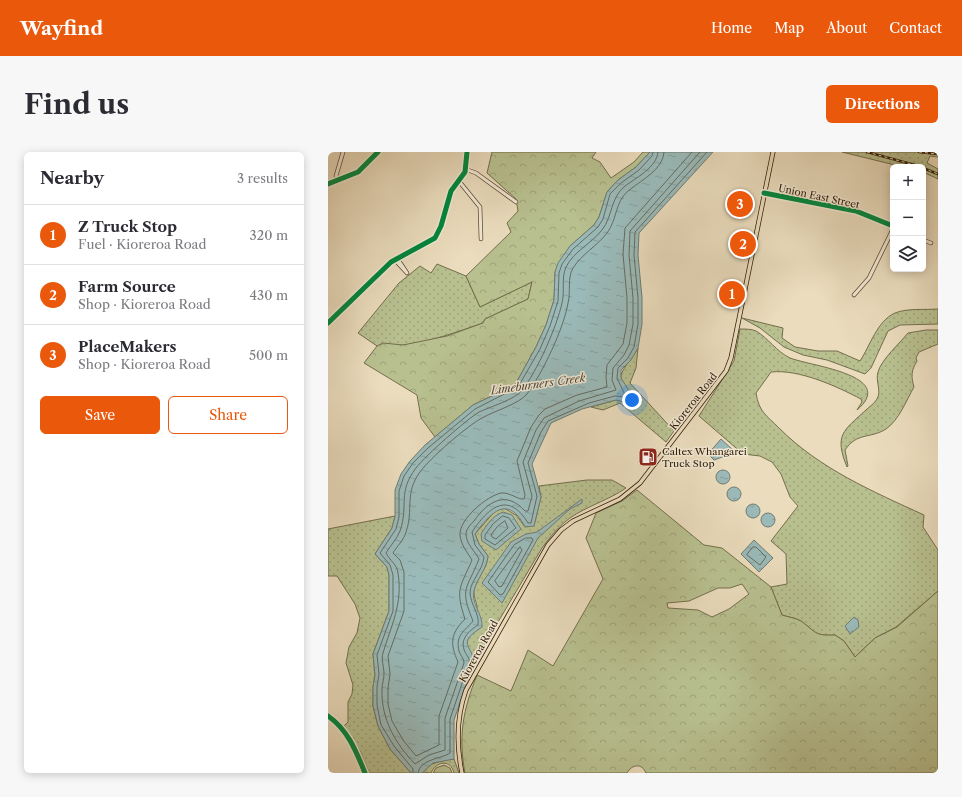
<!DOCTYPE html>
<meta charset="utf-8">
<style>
body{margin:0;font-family:"Libre Caslon Text",serif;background:#f7f7f7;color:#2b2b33}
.controls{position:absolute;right:12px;top:12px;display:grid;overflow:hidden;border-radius:6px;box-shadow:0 2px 10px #0003}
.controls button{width:36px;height:36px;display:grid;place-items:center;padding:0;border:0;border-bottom:1px solid #e1e1e2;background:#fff;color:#2b2b33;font:20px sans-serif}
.you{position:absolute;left:304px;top:248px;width:14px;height:14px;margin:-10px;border:3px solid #fff;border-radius:50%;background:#1a73e8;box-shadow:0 0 0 6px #1a73e833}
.badge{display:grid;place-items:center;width:26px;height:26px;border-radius:50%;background:#ea580c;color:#fff;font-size:13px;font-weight:700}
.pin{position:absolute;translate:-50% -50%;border:2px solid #fff;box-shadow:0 1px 4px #0006}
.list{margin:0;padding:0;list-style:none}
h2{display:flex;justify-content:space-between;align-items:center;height:52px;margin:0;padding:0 16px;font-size:17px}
h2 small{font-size:13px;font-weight:400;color:#7c7c81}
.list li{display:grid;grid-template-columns:26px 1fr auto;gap:12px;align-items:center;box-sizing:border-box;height:60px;padding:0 16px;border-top:1px solid #e1e1e2}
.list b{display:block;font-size:15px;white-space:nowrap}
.list p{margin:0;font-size:13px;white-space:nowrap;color:#7c7c81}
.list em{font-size:13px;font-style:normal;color:#7c7c81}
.actions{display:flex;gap:8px;padding:12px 16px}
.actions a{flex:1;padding:9px 0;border:1px solid #ea580c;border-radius:6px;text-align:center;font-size:14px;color:#ea580c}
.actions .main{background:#ea580c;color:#fff}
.icon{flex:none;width:22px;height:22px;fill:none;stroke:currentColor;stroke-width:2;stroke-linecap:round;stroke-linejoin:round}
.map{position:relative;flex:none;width:610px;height:621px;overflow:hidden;border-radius:6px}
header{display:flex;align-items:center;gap:24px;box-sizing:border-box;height:56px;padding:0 20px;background:#ea580c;color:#fff}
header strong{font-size:19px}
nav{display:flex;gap:22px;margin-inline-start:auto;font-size:14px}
.intro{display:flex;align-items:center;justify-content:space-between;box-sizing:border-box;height:96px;padding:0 24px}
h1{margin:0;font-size:28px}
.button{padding:10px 18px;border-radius:6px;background:#ea580c;color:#fff;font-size:14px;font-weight:700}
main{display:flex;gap:24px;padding:0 24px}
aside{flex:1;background:#fff;border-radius:6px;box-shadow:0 2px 10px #0003}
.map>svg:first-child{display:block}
.grass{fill:url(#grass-dots);stroke:#746e4c}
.forest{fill:url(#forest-crowns);stroke:#746e4c;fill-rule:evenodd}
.wetland{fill:url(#wetland-marsh);stroke:#746e4c}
.water{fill:url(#water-ripples);stroke:#707b72}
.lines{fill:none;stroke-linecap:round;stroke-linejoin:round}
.shore{stroke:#666b60;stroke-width:1}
.minor-casing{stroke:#5f4c34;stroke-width:4.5}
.major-casing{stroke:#311c07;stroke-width:5}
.minor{stroke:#f1e8d4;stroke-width:3}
.major{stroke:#eadcbd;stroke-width:3.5}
.rail-casing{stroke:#311c07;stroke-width:2.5}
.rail{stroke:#f1e8d4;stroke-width:1;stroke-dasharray:3;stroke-linecap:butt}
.cycleway-casing{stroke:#f1e8d4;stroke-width:8}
.cycleway{stroke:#00873e;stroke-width:5}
.labels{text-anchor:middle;stroke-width:3;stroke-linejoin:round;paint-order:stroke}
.street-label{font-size:10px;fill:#311c07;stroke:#f1e8d4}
.poi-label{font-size:10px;fill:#311c07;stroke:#f1e8d4;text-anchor:start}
.water-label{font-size:11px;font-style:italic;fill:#504b3c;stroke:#f1e8d4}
</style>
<header>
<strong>Wayfind</strong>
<nav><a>Home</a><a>Map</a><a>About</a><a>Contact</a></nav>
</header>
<div class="intro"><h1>Find us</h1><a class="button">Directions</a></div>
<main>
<aside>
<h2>Nearby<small>3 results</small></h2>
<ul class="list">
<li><span class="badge">1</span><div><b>Z Truck Stop</b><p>Fuel · Kioreroa Road</p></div><em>320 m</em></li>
<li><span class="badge">2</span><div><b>Farm Source</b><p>Shop · Kioreroa Road</p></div><em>430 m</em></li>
<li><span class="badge">3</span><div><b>PlaceMakers</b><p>Shop · Kioreroa Road</p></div><em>500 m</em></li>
</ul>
<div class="actions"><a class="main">Save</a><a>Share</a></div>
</aside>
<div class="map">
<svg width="610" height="621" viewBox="0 0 610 621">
<defs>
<pattern id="grass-dots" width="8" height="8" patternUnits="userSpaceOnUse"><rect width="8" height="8" fill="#b8c090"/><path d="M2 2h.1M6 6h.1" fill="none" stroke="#9fa47b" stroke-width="1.8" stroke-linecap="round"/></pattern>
<pattern id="forest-crowns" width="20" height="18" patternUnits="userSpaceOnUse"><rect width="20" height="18" fill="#b8c090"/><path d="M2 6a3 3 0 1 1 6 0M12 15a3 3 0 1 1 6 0" fill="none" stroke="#9fa47b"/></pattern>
<pattern id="wetland-marsh" width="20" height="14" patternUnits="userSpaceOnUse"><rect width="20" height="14" fill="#b8c090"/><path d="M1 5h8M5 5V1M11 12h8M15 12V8" fill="none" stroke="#9fa47b"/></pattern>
<pattern id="water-ripples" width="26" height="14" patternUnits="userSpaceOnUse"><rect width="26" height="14" fill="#9abab9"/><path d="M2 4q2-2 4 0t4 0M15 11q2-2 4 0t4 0" fill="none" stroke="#859f9e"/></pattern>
</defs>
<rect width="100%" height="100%" fill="#eadcbd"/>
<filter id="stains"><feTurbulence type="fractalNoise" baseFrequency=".005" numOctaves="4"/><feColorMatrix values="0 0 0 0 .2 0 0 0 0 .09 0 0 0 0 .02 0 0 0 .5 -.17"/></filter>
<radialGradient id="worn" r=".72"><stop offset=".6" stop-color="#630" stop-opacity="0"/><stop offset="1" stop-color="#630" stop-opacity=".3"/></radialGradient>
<path class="grass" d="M514 0H610V5L602 4 599 11 610 17V27L595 20V15H575Z
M109 112 138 124 152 155 204 130 200 147 157 167 155 171C129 180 104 189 77 193 67 194 59 190 49 194L30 181 71 131 92 114 103 121Z
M610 157V172L572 173 560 179 543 216 537 222 499 208 475 203 456 195 432 176 414 166 455 176 454 186 467 195 490 199H509L532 209C542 194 549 169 567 161 579 156 597 158 610 157Z
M412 177C417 177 424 177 428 179 440 186 449 200 462 206 482 214 570 223 529 258L534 250 533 247C508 234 471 217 443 220L428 241C431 260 438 263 451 276 492 317 544 339 596 363L595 375 610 398V439L568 475 547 486 527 505 516 489 507 483C486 484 488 480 473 469 468 466 460 465 454 463L443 435 459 432 458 402 443 389 470 354 462 345 453 322 444 310 432 304 415 302 371 264 406 209Z
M598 178H610V192L591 200 588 206 589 209C583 219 583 224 586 235 578 249 571 268 558 277 542 287 529 280 517 298L520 314 519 315C506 283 515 279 538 258 541 255 547 251 549 247 554 239 547 229 550 220 553 208 572 191 580 181Z
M310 196 308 216 302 231 346 279 338 290 292 251 275 258 263 255 288 248 301 251C299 243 294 234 293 226 291 220 306 204 310 196Z
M259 328H284L298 336C281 348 259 354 242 366 231 374 222 385 214 396L145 512C146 504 140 500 139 492 139 485 149 466 149 456 149 450 145 445 146 438 149 426 159 417 160 404L151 392 147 382 167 359 176 356 188 363 197 375 207 370 213 345 211 334Z
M67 364 64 376 47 402 59 415 61 423V459L45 502 47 523 45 535V554L50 574 62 597 83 621H41L32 599 15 575 20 570V550L24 542 25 533 18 511 21 495 29 481 32 466 27 452 9 424H0V377Z
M119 607H126L131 621H126C123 607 108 609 103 621L94 620 101 613Z"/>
<path class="forest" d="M164 0H268L264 6 272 10 283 26 306 10 315 0H322L308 15 290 28 279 40 271 65 266 73 242 94 227 120 226 148 218 173 208 195 187 233 145 253 107 285 93 266 89 243 36 211 49 194 55 191 75 193 119 184 155 171 157 167 200 147 204 130 152 155 138 124 183 80 179 71 190 59 188 47 159 21Z
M309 338 376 393 394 396 443 435 454 463C460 465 468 466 473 469 488 480 486 484 507 483L516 489 527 505 547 486 569 475 610 439V621H318C314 611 304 612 299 621H137C130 584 135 558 149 523L183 539 200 498 225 514 275 427 258 386 268 361 294 349ZM414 432 421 442 401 457 384 465 370 458 340 456 339 451 361 449 390 436H402Z"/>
<path class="wetland" d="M116 613 122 616 124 621H105L108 616Z"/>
<path class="water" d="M322 0H385L311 81 310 103 314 146V172L310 196 303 208 293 218V226L305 245 304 249 301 251 288 248 254 257 223 271 204 312 213 345 206 374 197 375C180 342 163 360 147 382L151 392 160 404C159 417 149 426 146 439 143 452 155 462 154 475 126 493 147 493 145 512L126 568V607L105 611 94 621H83L62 597 50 574 45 554V535L47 523 45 502 61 459V423L59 415 47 402 64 376 67 364V338L73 322 82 309 97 293 145 253 187 233 208 195 218 173 226 148 227 120 230 111 242 94 266 73 271 65 279 40 290 28 308 15Z
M393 287 405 298 400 303 386 308 380 302Z
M388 325a7 7 0 1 1 14 0a7 7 0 1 1-14 0Z
M399 342a7 7 0 1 1 14 0a7 7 0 1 1-14 0Z
M254 347V351L242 357 210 386 174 451 154 431 183 390 198 382 209 380Z
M418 359a7 7 0 1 1 14 0a7 7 0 1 1-14 0Z
M175 360 184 363 193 377 168 398 154 389 153 382C159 373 164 364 175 360Z
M433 368a7 7 0 1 1 14 0a7 7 0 1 1-14 0Z
M426 388 445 406 431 420 413 402Z
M526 465 530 468 531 475 522 482 517 474Z"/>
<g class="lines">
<path class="shore" d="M330 0C329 15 308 26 297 34 282 46 285 64 274 78 263 92 246 99 238 115 233 126 237 139 234 151 229 174 209 220 194 238 188 247 162 255 151 260 138 268 98 303 88 316 69 341 81 353 72 379 69 387 62 394 58 401 62 409 69 412 70 421 75 452 63 474 55 501 53 508 56 515 56 522 56 527 54 532 54 537 53 567 67 591 87 612L101 603 117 598V566L136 511C136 506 132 503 131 499 127 483 137 479 145 469 131 435 139 438 151 407 147 399 138 392 138 382 138 377 143 372 146 369 160 349 178 338 197 359H200L204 344 195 310 208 278 216 266 251 249 288 238 284 228 285 216 296 203 301 193 305 172V146L301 103 302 79 372 0
M336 0C335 18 312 29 300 39 287 50 289 68 279 81 269 94 254 102 245 116 239 126 243 140 240 151 236 176 214 222 199 242 191 252 166 259 154 266 139 274 102 306 92 320 76 342 86 357 78 380 76 388 69 394 65 401L72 408 76 420V459L60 504 62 522 60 536V552L64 569 75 588 88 604 111 593V564L130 510C122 492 122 482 137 467 127 437 132 436 144 408 139 400 133 393 132 383 131 367 159 344 173 341 182 340 190 348 196 347L197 343 189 309 203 275 211 263 217 257 249 243 279 235 278 225 279 213 295 192 299 171V146L295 102 297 76 364 0
M175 364 181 366 188 376 167 393 157 387V383L165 372Z
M177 369 180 376 168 387 164 385 163 383 169 375Z
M198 386H204L205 388 175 442 172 443 160 430 186 393Z
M192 395 194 398 174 434 171 435 167 429Z
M425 395H428L438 405 432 413 419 403Z
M85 621V617L66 594 53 573 49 553V535L51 522 49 503 65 459V423L62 413 52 401 68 377 71 365V339L76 324 85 311 100 296 147 257 190 235 212 197 222 174 230 149 231 121 234 112 245 97 270 75 275 67 282 42 293 31 311 18 324 4 325 0
M90 621C92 607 113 607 122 601V567L141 511C142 506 139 504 137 500 131 487 141 479 150 473 152 462 142 452 142 440 143 428 155 418 156 405L147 393 144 380C160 356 180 338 200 371H203L209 344 200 311 213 280 220 269 261 251 287 244 298 245 289 226 290 216 300 206 306 195 310 172V146L306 103 307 80 379 0"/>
<defs>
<path id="minor" d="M137 17 148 21 188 50
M130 28 152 55 153 87
M9 29 8 24 15 0
M0 32 30 20 50 0
M436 41 528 59 565 74
M595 88 603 91
M66 107 79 121 69 106
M526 143 541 126 565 77
M0 171 63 110 107 86 113 74 123 39 137 20 139 0
M0 564C20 578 28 599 37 621"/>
<path id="major" d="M134 621C128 592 128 566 138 538L220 393 233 378 245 369 292 347 312 331 398 219 403 206 445 0"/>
</defs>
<use href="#minor" class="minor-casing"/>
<use href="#major" class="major-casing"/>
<use href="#minor" class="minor"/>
<use href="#major" class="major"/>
<defs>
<path id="rail" d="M539 0 594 15
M591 0 610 2
M595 16 610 22"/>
</defs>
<use href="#rail" class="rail-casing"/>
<use href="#rail" class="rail"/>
<defs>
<path id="cycleway" d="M0 32 30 20 50 0
M436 41 528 59 565 74
M0 171 63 110 107 86 113 74 123 39 137 20 139 0
M0 564C20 578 28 599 37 621"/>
</defs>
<use href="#cycleway" class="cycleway-casing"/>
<use href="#cycleway" class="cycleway"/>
</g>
<defs>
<symbol id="fuel-square" viewBox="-11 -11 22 22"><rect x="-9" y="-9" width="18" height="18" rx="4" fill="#8f2418" stroke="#f1e8d4"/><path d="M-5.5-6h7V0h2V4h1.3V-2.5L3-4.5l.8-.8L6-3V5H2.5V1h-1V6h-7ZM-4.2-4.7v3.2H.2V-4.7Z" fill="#fff"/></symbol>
</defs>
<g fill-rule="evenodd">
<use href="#fuel-square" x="309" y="294" width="22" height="22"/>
</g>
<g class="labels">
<g class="street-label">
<text transform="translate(491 44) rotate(12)" y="4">Union East Street</text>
<text transform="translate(365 249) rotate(-52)" y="4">Kioreroa Road</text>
<text transform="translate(150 499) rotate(-61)" y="4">Kioreroa Road</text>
</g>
<g class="poi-label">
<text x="334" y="303">Caltex Whangarei<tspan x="334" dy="12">Truck Stop</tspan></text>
</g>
<g class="water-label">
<text transform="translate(210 232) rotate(-8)" y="4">Limeburners Creek</text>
</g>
</g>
<rect width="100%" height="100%" filter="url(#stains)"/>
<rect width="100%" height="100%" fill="url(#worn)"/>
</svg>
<div class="controls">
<button>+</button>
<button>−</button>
<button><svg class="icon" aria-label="layers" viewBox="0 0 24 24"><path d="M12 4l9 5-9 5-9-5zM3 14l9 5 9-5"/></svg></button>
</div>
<div class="you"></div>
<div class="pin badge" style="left:404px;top:142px">1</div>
<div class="pin badge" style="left:415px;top:92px">2</div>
<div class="pin badge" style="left:412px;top:52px">3</div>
</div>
</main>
